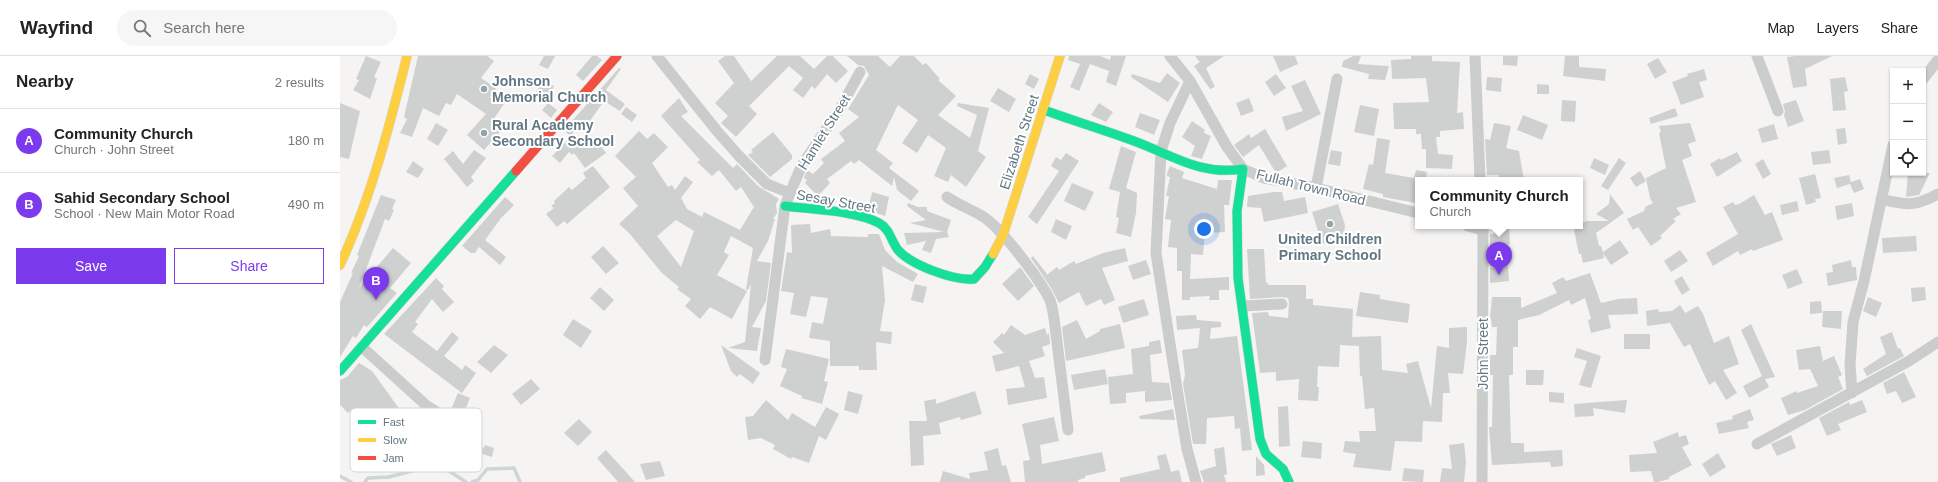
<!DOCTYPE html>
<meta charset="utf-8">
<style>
body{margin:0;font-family:Helvetica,sans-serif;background:#f6f6f6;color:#222}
.controls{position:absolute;right:12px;top:12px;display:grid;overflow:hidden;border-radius:0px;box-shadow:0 1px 3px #0004}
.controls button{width:36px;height:36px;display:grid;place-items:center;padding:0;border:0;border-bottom:1px solid #e0e0e0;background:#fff;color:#222;font:20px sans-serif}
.you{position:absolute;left:864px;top:173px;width:14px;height:14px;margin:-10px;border:3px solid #fff;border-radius:50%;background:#1a73e8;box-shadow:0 0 0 6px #1a73e833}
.badge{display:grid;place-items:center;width:26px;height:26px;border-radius:50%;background:#7c3aed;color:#fff;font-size:13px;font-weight:700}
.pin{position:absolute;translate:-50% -33px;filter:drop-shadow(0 1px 2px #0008)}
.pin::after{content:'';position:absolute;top:21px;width:14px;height:12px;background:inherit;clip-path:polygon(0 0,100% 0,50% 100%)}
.popup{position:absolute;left:1075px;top:121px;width:168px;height:52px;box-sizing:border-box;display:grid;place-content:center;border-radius:0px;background:#fff;filter:drop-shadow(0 1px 3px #0005);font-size:13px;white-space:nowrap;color:#767676}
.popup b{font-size:15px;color:#222}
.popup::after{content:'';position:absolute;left:50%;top:100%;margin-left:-8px;border:8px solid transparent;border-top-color:#fff}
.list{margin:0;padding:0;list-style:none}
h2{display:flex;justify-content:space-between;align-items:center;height:52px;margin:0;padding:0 16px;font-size:17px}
h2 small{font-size:13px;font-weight:400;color:#767676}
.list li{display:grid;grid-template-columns:26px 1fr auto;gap:12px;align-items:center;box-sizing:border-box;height:64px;padding:0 16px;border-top:1px solid #e0e0e0}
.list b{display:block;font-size:15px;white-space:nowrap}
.list p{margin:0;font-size:13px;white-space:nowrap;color:#767676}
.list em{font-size:13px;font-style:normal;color:#767676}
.actions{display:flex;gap:8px;padding:12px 16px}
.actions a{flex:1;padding:9px 0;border:1px solid #7c3aed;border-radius:0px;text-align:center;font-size:14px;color:#7c3aed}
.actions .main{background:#7c3aed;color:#fff}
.icon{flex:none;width:22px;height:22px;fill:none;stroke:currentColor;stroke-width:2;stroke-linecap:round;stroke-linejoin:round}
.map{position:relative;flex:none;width:1598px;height:426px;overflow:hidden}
header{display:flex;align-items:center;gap:24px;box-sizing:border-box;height:56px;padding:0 20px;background:#fff;border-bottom:1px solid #e0e0e0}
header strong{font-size:19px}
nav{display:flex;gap:22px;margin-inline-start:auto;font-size:14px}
.search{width:280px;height:36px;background:#f6f6f6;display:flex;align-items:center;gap:10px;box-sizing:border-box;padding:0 14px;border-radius:22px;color:#767676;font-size:15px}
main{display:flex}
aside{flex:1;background:#fff}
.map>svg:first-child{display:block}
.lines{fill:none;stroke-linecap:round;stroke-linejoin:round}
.stream{stroke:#ccd6d8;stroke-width:3.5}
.building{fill:#cfd0d0;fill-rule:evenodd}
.fast-casing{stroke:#d1d2d2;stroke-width:10}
.slow-casing{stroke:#d1d2d2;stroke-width:10}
.jam-casing{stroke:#d1d2d2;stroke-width:10}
.street{stroke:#cbcdcd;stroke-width:11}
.fast{stroke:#16e098;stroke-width:9}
.slow{stroke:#ffcf43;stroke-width:9}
.jam{stroke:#f24e42;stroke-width:9}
.poi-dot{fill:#95a3aa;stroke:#fff;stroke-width:1.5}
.labels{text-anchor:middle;stroke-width:4;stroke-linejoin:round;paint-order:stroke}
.poi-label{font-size:14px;font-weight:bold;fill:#627884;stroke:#fff;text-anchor:start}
.street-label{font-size:14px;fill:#627884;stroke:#fff}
.key{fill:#fff;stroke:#d0d6da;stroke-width:1}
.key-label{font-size:11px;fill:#627884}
</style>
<header>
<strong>Wayfind</strong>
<div class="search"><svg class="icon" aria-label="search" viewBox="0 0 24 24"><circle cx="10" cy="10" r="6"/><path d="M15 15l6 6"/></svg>Search here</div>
<nav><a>Map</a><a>Layers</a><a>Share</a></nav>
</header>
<main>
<aside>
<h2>Nearby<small>2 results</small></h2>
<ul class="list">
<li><span class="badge">A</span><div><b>Community Church</b><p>Church · John Street</p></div><em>180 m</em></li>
<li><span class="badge">B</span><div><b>Sahid Secondary School</b><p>School · New Main Motor Road</p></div><em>490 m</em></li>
</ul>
<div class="actions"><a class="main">Save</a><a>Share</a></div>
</aside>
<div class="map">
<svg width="1598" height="426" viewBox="0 0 1598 426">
<rect width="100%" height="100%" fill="#f5f4f2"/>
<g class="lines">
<path class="stream" d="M0 420 11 426
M25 426 28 422 49 421 87 411 109 415 126 426
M132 426 138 424 147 413 174 412 180 426"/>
</g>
<path class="building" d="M26 0 41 6 34 21 37 22 30 43 13 34 19 24 16 23Z
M78 0H147L154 5 141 22 156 32 150 41 157 46 162 41 166 45 151 67 161 75 144 94 127 79 146 58 117 38 111 49 106 47 99 60 83 52 72 81 60 77 67 63 64 61Z
M204 0H215L208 13 199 9Z
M252 0H257L262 4 243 25 236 19Z
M385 0H394L411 25 437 0H460L474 13 487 0H493L508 15 496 27 487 18 475 33 472 30 463 42 453 34 463 22 449 10 409 50 417 58 396 81 381 67 388 60 375 47 394 27 378 5Z
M507 0H538L550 11 560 0H574L583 9 586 7 600 23 598 24 616 40 598 59 630 82 637 59 617 50 618 47 649 52 638 95 646 101 626 131 611 119 608 126 594 120 606 92 588 79 577 97 562 87 578 64 558 49 536 94 553 107 549 112 579 135 571 145 557 134 554 121 552 130 519 104 514 108 511 105 487 123 490 127 478 140 465 127 467 124 464 122 467 114 473 118 484 107 481 103 505 85 499 77 519 61 508 53 529 19 524 10 518 9Z
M729 0H760L770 4 771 0H786L776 30 766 26 769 15 750 8 739 35 730 31 740 8 728 4Z
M855 0H884L866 12 875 31 870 33 854 10 860 6Z
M933 0H955L958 8 940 16Z
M1013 0H1021L1018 8 1049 10 1045 24 1028 23 1029 18 1002 11 1003 5Z
M1071 0H1092V5L1120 6 1117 57 1123 56 1124 73 1100 75V81H1096L1098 98 1113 99 1112 113 1086 112V93H1082L1081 78H1076V73H1054L1053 47 1089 46 1086 22 1052 23 1051 4 1071 3Z
M1163 0H1178L1177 10 1163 9Z
M1225 0H1239V11L1266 13 1265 25 1223 20Z
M1455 0H1492L1465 13 1467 30 1453 32 1447 1Z
M1318 2 1327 16 1315 23 1307 8Z
M279 12 281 13 266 34 285 48 280 55 264 45 247 69 244 66 230 80 224 74Z
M1364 13 1367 24 1359 26 1364 41 1341 49 1332 26 1348 20 1347 18Z
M827 17 840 27 828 46 791 21 792 18 820 27Z
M690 18 699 23 694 33 685 28Z
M936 18 946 32 934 40 925 26Z
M1147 21 1162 22 1161 36 1146 34Z
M1505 21 1508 35 1504 36 1506 54 1493 55 1490 23Z
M202 24 214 30 207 44 195 38Z
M965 24 981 58 946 75 942 61 963 55 951 30Z
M1197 28 1209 29V38H1197Z
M658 32 676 43 669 56 650 45Z
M339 42 348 56 341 60 393 112 397 108 418 130 439 143 436 148 437 157 433 163H435L428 185 417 205 431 207 426 245 412 271 421 272 417 295 388 292 405 286 411 228 408 234 406 233 413 192 391 180 384 196 389 199 377 219 407 235 392 263 370 251 360 263 345 250 351 243 337 233 339 231 322 217 289 177 279 168 298 150 283 132 296 121 275 100 299 75 307 83 314 77 328 91 312 107 328 131 332 129 335 134 345 120 353 126 341 142 347 153 362 161 364 156 400 174 414 151 401 131 396 135 379 114 372 120 357 106 360 104 321 60ZM336 164 354 175 341 211 317 180Z
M909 42 914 55 901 60 896 47Z
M1222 44 1236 45 1235 66 1221 65Z
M1456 44 1464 65 1448 71 1444 59 1445 56 1443 48Z
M0 47 20 55 9 103 0 101Z
M208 47 217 54 211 62 202 54Z
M759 47 773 56 766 66 751 59Z
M1020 49 1039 53 1034 80 1014 76Z
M286 51 297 59 292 66 281 58Z
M1335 52 1338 60 1311 68 1309 62Z
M800 57 820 64 814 79 795 71Z
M1183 59 1208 69 1202 84 1177 74Z
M852 65 865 74 864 77 871 80 862 103 851 100 855 90 842 81Z
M96 67 108 74 98 90 87 83Z
M1154 67 1171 70 1166 92 1179 95 1184 124H1159V119H1147L1145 83 1150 84Z
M1350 67 1356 85 1348 88 1352 100 1342 104 1356 146 1336 152 1341 158 1333 163 1336 165 1320 180 1322 182 1311 190 1298 171 1293 174 1287 163 1304 155 1305 151 1313 147 1310 142 1306 122 1326 112 1319 77 1321 76 1319 70Z
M1434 68 1438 83 1422 87 1418 73Z
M1505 72 1507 87 1498 89 1496 73Z
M925 73 947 110 936 117 919 89 903 101 894 89 909 78 911 82Z
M433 76 452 99V103L430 121 408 99 413 96 411 94Z
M233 79 244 91 256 83 266 97 245 112 234 97 232 99 229 96 220 107 212 100Z
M1037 82 1050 84 1045 117 1074 122 1076 114 1087 116 1085 124H1078V139L1076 147 1043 141V138L1023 133 1029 108 1033 109Z
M781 90 796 96 786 132 797 137 796 157 791 181 776 177 779 162 776 161 780 136 769 133Z
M134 94 146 102 131 121 134 125 127 131 104 103 113 95 123 108Z
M991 94 1002 96 1000 110 988 108Z
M1489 94 1491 107 1473 109 1471 96Z
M1397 96 1402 105 1377 121 1370 108 1380 102 1381 104Z
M726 97 739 105 697 168 688 161 719 115 711 110 716 101 721 104Z
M1254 102 1269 109 1265 119 1250 112Z
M1279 102 1286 107 1268 134 1261 130Z
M1423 103 1431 118 1423 123 1415 108Z
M73 105 84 113 78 122 66 116Z
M253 110 270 131 227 168 224 165 217 171 206 158 214 152 211 150 215 147 214 145 229 131 232 134 246 122 243 117Z
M830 110 844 116 842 122 877 133 878 124H892L889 149H884L885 176 865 177 863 199 851 198 850 223 889 221V234H879V244H869L870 240 850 241V244H842V215H837V192L828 191 831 164 825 163 829 140H826L830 121 827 120V117Z
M1300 115 1306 125 1296 131 1290 122Z
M1568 117H1590L1579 139 1566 141Z
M1475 118 1481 142 1475 143 1476 146 1466 149 1459 122Z
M1509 119 1511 126 1520 123 1524 133 1514 137 1510 128 1497 132 1494 122Z
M732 127 754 136 745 155 724 145Z
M532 136 549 141 545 160 528 154Z
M934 136H942L944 145 965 141 968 157 924 166 921 152 907 151 908 140Z
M1270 138 1284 157 1256 177 1259 190H1261L1263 196 1280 184 1289 197 1271 209 1263 197 1264 202 1243 207 1241 198H1239L1234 174 1246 165H1269L1256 158 1269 148Z
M41 139 56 144 52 153 54 154 49 165 45 163 19 232 53 192 71 207 50 232 57 237 27 271 24 269 16 282 13 280 0 301V246L13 217H11L19 200 17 199Z
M1414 139 1425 159 1432 156 1443 184 1413 195 1412 193 1400 199 1398 195 1373 210 1366 197 1398 178 1383 151 1393 146 1395 149 1399 148Z
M165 141 174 149 161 162 145 184 166 201 160 209 139 191 135 197H131L122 190Z
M1457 145 1459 155 1442 159 1440 149Z
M568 147 578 151H587V155L611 164 607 176 609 181 596 183 591 197 582 194 586 185 567 189 564 177 604 176 570 167 586 164 567 150Z
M1512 147 1514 160 1497 164 1495 150Z
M998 148 1005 169 1004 180 982 188 972 156Z
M716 163 732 170 726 184 711 176Z
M470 168 471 177 490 173 491 180 528 181V178H539L545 194 557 206 578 218 573 226 542 210 545 244 540 275 552 276 551 288 536 286 537 314H519V310H490V285L469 282 472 266 483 268 488 242 471 240 466 261 450 258 454 237 441 235 447 196 452 197 451 169Z
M1153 170H1169L1170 188 1150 189V178H1154Z
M1576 180 1577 195 1543 197 1542 182Z
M263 190 279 207 266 218 251 201Z
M785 192 788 205 762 212 775 244 764 249 761 243 746 250 739 236 719 247 711 232 691 202 693 200 707 218 704 221 717 211 719 214 734 205 736 208 763 197Z
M907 193H924L926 227H928V229H966V243H973V249L1013 253 1012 281 1041 280 1042 314 1068 317 1066 308 1078 305 1091 352 1097 290 1109 292V272L1127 271V286L1123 318 1108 317 1110 337H1103L1102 366 1083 365 1082 386 1055 385 1051 415 1013 411 1016 398 1003 396 1005 385 1020 386 1019 375H1036L1034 352 1025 353 1022 320H1020L1019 290 1000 289 999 311 978 310 977 331H979L978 345 958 344 959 323 936 325V316L920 317 912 257 928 256 929 260 948 262 949 247 948 242 942 241 910 243Z
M1340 194 1348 205 1331 216 1324 205Z
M806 204 811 218 793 224 788 210Z
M1511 204 1512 211H1516L1517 224 1488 230 1486 217 1493 216 1492 209Z
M1168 210 1169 225 1150 227V212Z
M680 211 694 230 678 245 662 228Z
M1457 213 1463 227 1448 233 1442 219Z
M1250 217 1261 247 1278 243 1297 242 1298 258 1268 259 1271 272 1251 277 1248 264 1251 263 1245 242 1231 249 1229 244 1199 259 1178 264V291H1173V319H1169L1171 387H1184V396L1222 394 1223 410 1211 411 1210 406 1152 409 1149 371H1152L1153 319H1150V299H1156L1157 271H1152L1151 262H1150L1152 241H1181V252L1217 237 1212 227 1223 221 1226 225Z
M1342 220 1350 234 1342 239 1334 225Z
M96 222 104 230 102 233 114 246 103 256 92 243 75 266 78 268 72 276 97 295 112 276 119 282 104 300 122 314 125 309 136 317 122 337 44 278Z
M575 228 587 231 583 247 571 244Z
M260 231 274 244 264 255 250 242Z
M1585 231 1586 244 1572 246 1571 232Z
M1020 236 1040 239V243L1070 248 1068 267 1016 260Z
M1528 241 1542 247 1536 261 1523 255Z
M804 243 809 259 783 267 778 251Z
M1481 245 1482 257 1470 258V246Z
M1340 249 1345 257 1358 250 1363 258 1374 287 1389 280 1399 308 1383 314 1397 337 1386 344 1375 325 1369 329 1350 288 1344 291 1330 267 1307 270 1306 255 1318 253 1319 256 1332 255Z
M1483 255H1502L1501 273 1482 271Z
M856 259 857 264 881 266V271L871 272 870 283 897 280 912 394 902 395 900 372 895 373 894 360 867 362 866 388H853L843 328 845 319 842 294 858 292 860 272 837 274 836 260Z
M233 263 252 275 241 292 223 279Z
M737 264 746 283 760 275V273L780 268 785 292 726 305 722 271Z
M1411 268 1435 321 1425 323 1429 331 1409 342 1403 330 1422 320 1401 274Z
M671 269 685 279 705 272 707 279 709 277 710 288 702 291 705 300 689 305 695 322 704 321 707 342 668 349 666 333 685 331 679 310 656 316 652 300 664 297 653 286 662 277 664 279Z
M1552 276 1558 293 1560 292 1564 300 1527 320 1523 313 1546 298 1540 281Z
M1284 278H1310V293H1284Z
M820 284 822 297 810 299 812 326 829 327 832 344 805 346V335L786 337V347L770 348 768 321 793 318 791 293 809 290V286Z
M154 289 168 299 151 317 137 306Z
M381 289 420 317 413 328 400 318 397 321 391 315Z
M1480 290 1483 305 1494 300 1502 319 1498 321 1503 333 1465 354 1448 359 1441 342 1457 335V337L1478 330 1470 313 1459 314 1456 294Z
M1237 292 1261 300 1251 332 1239 329 1247 305 1234 301Z
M446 293 489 303 484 325 488 326 482 348 461 342 462 340 440 330 447 313 441 311Z
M19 307 32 315 79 380 62 393 40 362 21 371 12 353 8 357 0 349V324L7 321Z
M765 313 768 328 734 334 731 319Z
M1186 314H1204L1203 329H1186Z
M1564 316 1576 341 1562 347 1556 335 1547 338 1543 327Z
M191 323 200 333 181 349 172 338Z
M508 335 523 339 518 358 504 354Z
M635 335 642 358 621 364 620 361 599 367 601 378 583 380 584 409 571 410 569 365H587L584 345 596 343V348Z
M1209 336 1224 337V347L1209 346Z
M118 337 130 342 122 362 110 356Z
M426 344 448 364 452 357 475 371 486 351 499 358 486 384 479 380 469 407 452 401 451 403 433 393 435 389 421 382 408 384 405 361 413 360Z
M1287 344 1285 357 1253 352 1254 360 1235 361 1234 348Z
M1522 344 1527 356 1498 368 1501 374 1487 380 1479 362 1509 346 1510 349Z
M948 350 950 390 939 391 938 351Z
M833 353 835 364 800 363 799 360Z
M1410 353 1414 364 1407 366 1409 372 1379 378 1376 367 1393 363 1392 360Z
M714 361 719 385 700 389 702 408 762 396 766 415 745 420V422L738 424V426H685L683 405 690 404 682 368Z
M239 363 252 376 238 390 224 377Z
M1338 376 1339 381 1346 379 1349 388 1342 391 1352 409 1329 421V423L1318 426H1314L1311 415 1290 416 1289 399 1317 397 1313 386Z
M1451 379 1456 392 1437 400 1431 388Z
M105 380 129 392 132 385 144 392 145 389 154 392 152 401 142 398 136 415 123 410 125 404 99 391Z
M963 385 982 387 981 403 961 401Z
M1124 387 1126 406 1124 426H1100L1102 412 1112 413 1109 389Z
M884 391 887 418 884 419 886 426H864L860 415 876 410 874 393Z
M658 392 662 410 666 409 671 426H600L603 415 630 423 629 417 648 414 644 396Z
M266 394 295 426H278L257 402Z
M1378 397 1386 411 1370 421 1362 408Z
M826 398 831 416 839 414 842 426H780V422L820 413 817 400Z
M916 400 924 409 925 419 916 420Z
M320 405 325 420 306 424 300 408Z
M1064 412 1084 414 1083 426 1062 425Z"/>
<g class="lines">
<defs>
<path id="fast" d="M704 54C734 65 764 74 794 85 832 99 861 120 903 113L897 155 898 222 920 383 926 398 943 413 949 426
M445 150C474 154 513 154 539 167 550 173 551 185 558 194 571 209 614 225 634 223L645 211 653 198
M0 315 176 115"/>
<path id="slow" d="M653 198 663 179 720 0
M0 209C31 142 49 72 67 0"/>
<path id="jam" d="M176 115 277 0"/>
</defs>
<use href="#fast" class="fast-casing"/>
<use href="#slow" class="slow-casing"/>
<use href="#jam" class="jam-casing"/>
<path class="street" d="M317 0 377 75 398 99 427 128 450 137 445 150 425 304
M830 0 850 25 887 91 903 113 924 122 976 132 1078 157
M1135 0 1140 124
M1417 0 1438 55
M1583 23 1598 4
M850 25 830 67 821 95 816 197 838 339 847 393 856 426
M976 132 997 23
M450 137 462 109 501 51 520 16
M607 141C618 149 631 153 642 160 661 171 700 224 710 244 712 249 713 256 714 262L728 374
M1541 143C1566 149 1574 151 1598 138
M1128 170 1143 174
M903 250 942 248
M22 291 87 350 103 360
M1512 337 1510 309 1513 266 1524 225 1553 89
M1417 388 1569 305 1598 286
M1142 426 1143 170"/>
<use href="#fast" class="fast"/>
<use href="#slow" class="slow"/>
<use href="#jam" class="jam"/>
</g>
<g class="poi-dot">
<circle cx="144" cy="33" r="4"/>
<circle cx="144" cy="77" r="4"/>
<circle cx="990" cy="168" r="4"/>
</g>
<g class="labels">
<g class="poi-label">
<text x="152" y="30">Johnson<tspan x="152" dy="16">Memorial Church</tspan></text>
<text x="152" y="74">Rural Academy<tspan x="152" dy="16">Secondary School</tspan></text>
<text x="990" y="188" text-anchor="middle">United Children<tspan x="990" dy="16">Primary School</tspan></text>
</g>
<g class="street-label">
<text transform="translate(484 76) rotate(-58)" y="5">Hamlet Street</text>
<text transform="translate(679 86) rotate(-72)" y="5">Elizabeth Street</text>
<text transform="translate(971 131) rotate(14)" y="5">Fullah Town Road</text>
<text transform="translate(496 145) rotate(10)" y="5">Sesay Street</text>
<text transform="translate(1143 298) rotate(-90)" y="5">John Street</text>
</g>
</g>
<rect x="10" y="352" width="132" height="64" rx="6" class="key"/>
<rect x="18" y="364" width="18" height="4" fill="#16e098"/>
<rect x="18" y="382" width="18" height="4" fill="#ffcf43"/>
<rect x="18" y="400" width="18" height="4" fill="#f24e42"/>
<g class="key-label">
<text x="43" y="370">Fast</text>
<text x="43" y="388">Slow</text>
<text x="43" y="406">Jam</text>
</g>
</svg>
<div class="controls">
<button>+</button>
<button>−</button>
<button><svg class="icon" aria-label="locate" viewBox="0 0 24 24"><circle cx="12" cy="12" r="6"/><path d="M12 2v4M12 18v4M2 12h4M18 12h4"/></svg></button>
</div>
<div class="you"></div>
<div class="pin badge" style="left:1159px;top:219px">A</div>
<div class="popup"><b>Community Church</b>Church</div>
<div class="pin badge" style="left:36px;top:244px">B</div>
</div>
</main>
